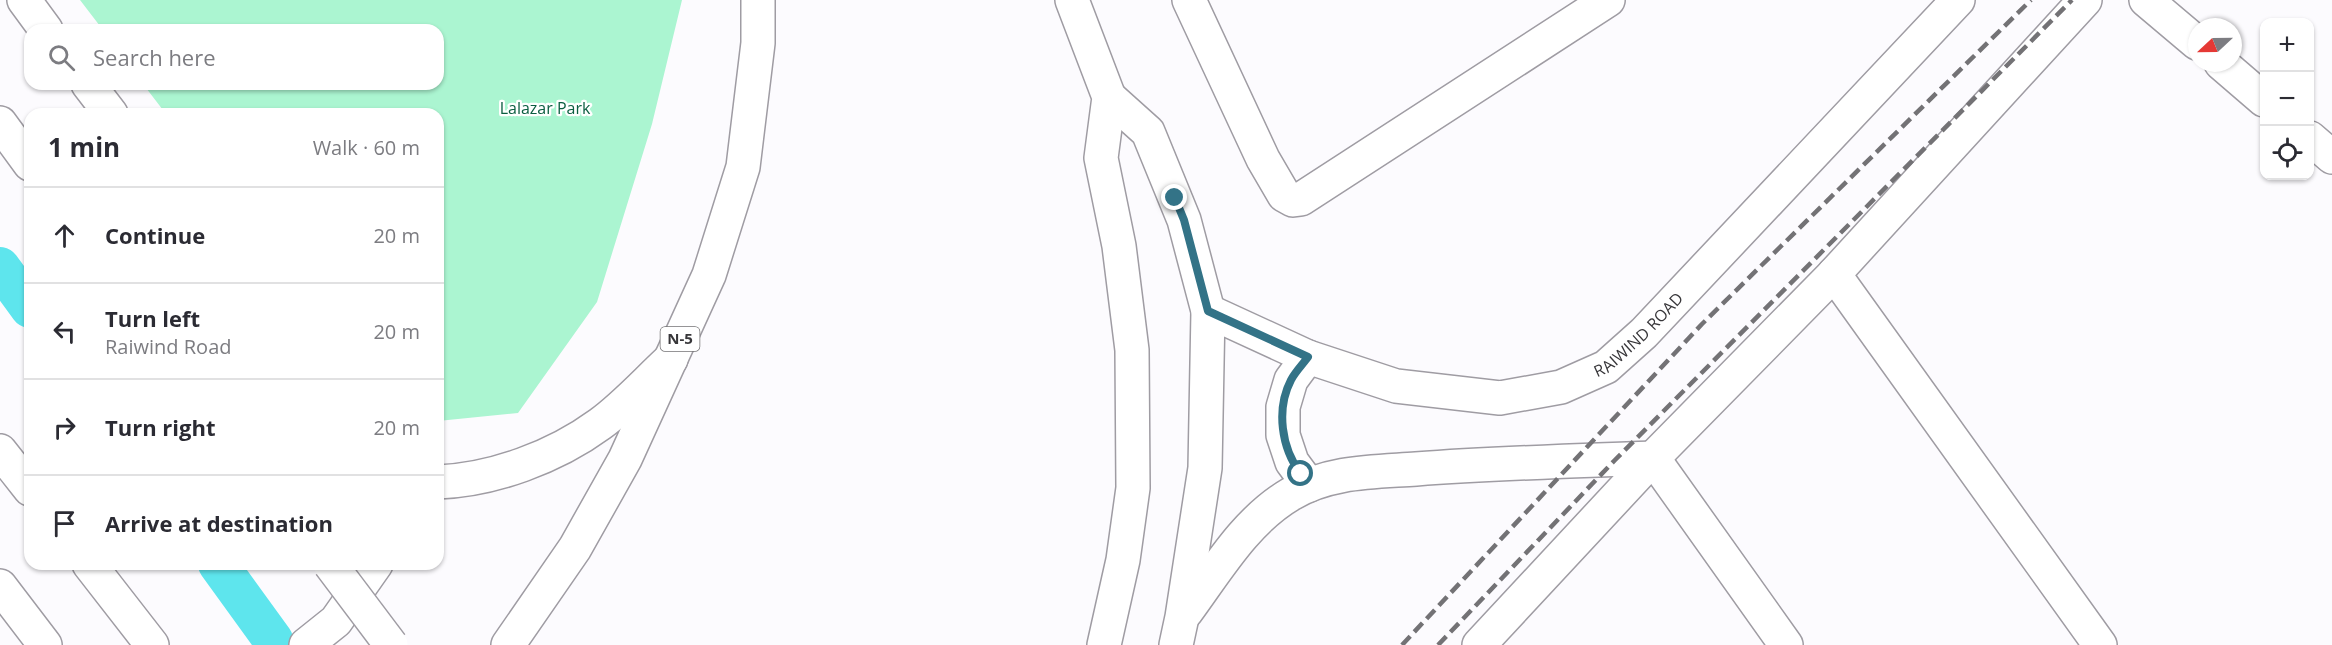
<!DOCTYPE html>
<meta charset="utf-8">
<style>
body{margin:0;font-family:"Open Sans",sans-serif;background:#f2f2f3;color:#2b2b33}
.controls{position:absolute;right:18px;top:18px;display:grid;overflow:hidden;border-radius:12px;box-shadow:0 2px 4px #0004}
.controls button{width:54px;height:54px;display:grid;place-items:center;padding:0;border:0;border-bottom:2px solid #e1e1e2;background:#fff;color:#2b2b33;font:30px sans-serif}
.compass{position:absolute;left:2188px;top:18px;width:54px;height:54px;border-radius:50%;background:#fff;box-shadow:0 2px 4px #0004;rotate:248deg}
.stop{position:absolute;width:18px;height:18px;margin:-14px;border:4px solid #337387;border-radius:50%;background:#fff}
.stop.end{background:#337387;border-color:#fff;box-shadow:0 2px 6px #0008}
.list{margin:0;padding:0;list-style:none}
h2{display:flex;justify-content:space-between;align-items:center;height:78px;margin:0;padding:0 24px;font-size:26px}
h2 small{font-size:20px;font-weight:400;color:#7c7c81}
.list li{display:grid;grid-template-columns:39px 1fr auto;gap:18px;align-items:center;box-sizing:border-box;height:96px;padding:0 24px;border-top:2px solid #e1e1e2}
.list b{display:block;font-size:22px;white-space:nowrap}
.list p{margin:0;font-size:20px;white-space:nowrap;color:#7c7c81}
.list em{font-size:20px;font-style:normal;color:#7c7c81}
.icon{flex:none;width:33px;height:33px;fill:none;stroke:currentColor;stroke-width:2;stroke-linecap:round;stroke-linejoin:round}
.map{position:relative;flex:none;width:2332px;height:645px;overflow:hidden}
.search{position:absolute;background:#fff;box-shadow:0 2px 4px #0004;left:24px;top:24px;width:420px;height:66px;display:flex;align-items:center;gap:15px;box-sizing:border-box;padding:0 21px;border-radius:18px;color:#7c7c81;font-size:22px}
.panel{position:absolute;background:#fff;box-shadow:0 2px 4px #0004;left:24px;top:108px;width:420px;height:462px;border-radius:18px}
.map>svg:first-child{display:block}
.green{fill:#abf5d1}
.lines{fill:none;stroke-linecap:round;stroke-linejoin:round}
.canal{stroke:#5ee5ed;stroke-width:40}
.minor-casing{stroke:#9f9ca3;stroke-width:36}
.primary-casing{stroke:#9f9ca3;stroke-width:36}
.trunk-casing{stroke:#9f9ca3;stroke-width:36}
.minor{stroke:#fff;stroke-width:33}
.primary{stroke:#fff;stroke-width:33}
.trunk{stroke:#fff;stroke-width:33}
.rail{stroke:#737275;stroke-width:4.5;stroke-dasharray:12 6;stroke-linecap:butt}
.trunk-bridge-casing{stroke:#9f9ca3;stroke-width:36;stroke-linecap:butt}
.trunk-bridge{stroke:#fff;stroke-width:33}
.route{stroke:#337387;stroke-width:8}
.labels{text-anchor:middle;stroke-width:4.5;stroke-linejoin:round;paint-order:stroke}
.shield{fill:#fff;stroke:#747375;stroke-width:1.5}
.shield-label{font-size:15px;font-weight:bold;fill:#38373a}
.park-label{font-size:16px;fill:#0b5e41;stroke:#fff}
.street-label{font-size:16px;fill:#38373a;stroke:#fff}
</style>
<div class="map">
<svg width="2332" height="645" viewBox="0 0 2332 645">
<rect width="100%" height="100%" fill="#fcfbfe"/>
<path class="green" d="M80 0H682L652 124 597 302 518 413 438 421V114H166L143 84H438V30H103Z"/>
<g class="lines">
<path class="canal" d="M0 267 30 308
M218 564 273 640"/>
<defs>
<path id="minor" d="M1189 0 1263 159 1284 195 1293 200 1301 199 1608 0
M2146 0 2197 43
M2221 63 2264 100
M2310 138 2332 157
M1834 274 2100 645
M1653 458 1786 645"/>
<g id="primary">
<path d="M1072 0 1109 97 1101 158 1119 246 1132 350 1133 488 1123 560 1104 645"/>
<path d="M1109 97 1148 132 1184 220 1208 311 1205 468 1182 617 1176 645"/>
<path id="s1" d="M1208 311 1308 357 1396 386 1500 398 1561 387 1606 367 1644 333 1958 0"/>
<path d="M1308 357 1291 380 1283 407V435L1292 462 1309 485"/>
<path d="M1186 612C1217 570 1245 521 1291 494 1329 471 1374 472 1416 469 1495 463 1574 461 1653 458"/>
<path d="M508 645 575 548 625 459 709 275 743 167 758 43V0"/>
<path d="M1479 645 1653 458 1834 274 2085 0"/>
</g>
<path id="trunk" d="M24 0 46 30
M88 84 111 114
M0 123 30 164
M0 451 30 489
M438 482C493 480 555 457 600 424 625 406 648 380 671 359
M89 564 152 645
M0 586 45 645
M306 645 336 621 376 564"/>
</defs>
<use href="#minor" class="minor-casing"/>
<use href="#primary" class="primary-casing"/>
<use href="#trunk" class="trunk-casing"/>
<use href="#minor" class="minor"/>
<use href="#primary" class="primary"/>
<use href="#trunk" class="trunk"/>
<path class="rail" d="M1402 645 1702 324 2031 0
M1438 645 1615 460 2072 0"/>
<defs>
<path id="trunk-bridge" d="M330 564 391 645"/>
</defs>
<use href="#trunk-bridge" class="trunk-bridge-casing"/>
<use href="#trunk-bridge" class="trunk-bridge"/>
</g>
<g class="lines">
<path class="route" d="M1175 198 1184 220 1208 311 1308 357C1303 364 1295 372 1291 380 1276 409 1281 448 1301 474"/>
</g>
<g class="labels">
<rect class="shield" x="660.5" y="327" width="39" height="24" rx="4.5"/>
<g class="shield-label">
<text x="680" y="344">N-5</text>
</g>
<g class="park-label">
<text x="545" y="114">Lalazar Park</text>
</g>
<g class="street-label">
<text dy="6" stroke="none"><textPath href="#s1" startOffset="464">RAIWIND ROAD</textPath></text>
</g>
</g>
</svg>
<div class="controls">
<button>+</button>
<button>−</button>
<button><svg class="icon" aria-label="locate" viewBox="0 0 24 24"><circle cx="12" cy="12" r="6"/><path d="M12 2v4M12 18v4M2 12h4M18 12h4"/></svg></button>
</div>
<svg class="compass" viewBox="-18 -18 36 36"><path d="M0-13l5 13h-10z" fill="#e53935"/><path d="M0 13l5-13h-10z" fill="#7c7c81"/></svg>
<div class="stop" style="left:1301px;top:474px"></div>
<div class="stop end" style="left:1175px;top:198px"></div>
<div class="search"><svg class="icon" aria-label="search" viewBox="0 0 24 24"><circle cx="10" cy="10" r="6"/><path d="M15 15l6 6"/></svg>Search here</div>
<section class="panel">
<h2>1 min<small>Walk · 60 m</small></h2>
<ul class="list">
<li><svg class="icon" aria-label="ahead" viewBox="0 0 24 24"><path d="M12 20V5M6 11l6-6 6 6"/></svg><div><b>Continue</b></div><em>20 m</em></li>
<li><svg class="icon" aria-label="left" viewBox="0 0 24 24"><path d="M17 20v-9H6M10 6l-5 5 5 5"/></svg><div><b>Turn left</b><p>Raiwind Road</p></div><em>20 m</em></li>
<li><svg class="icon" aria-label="right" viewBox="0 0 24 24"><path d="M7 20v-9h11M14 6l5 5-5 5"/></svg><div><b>Turn right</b></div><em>20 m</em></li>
<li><svg class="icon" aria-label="arrive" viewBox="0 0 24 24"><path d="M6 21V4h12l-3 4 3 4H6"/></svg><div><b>Arrive at destination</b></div></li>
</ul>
</section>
</div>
